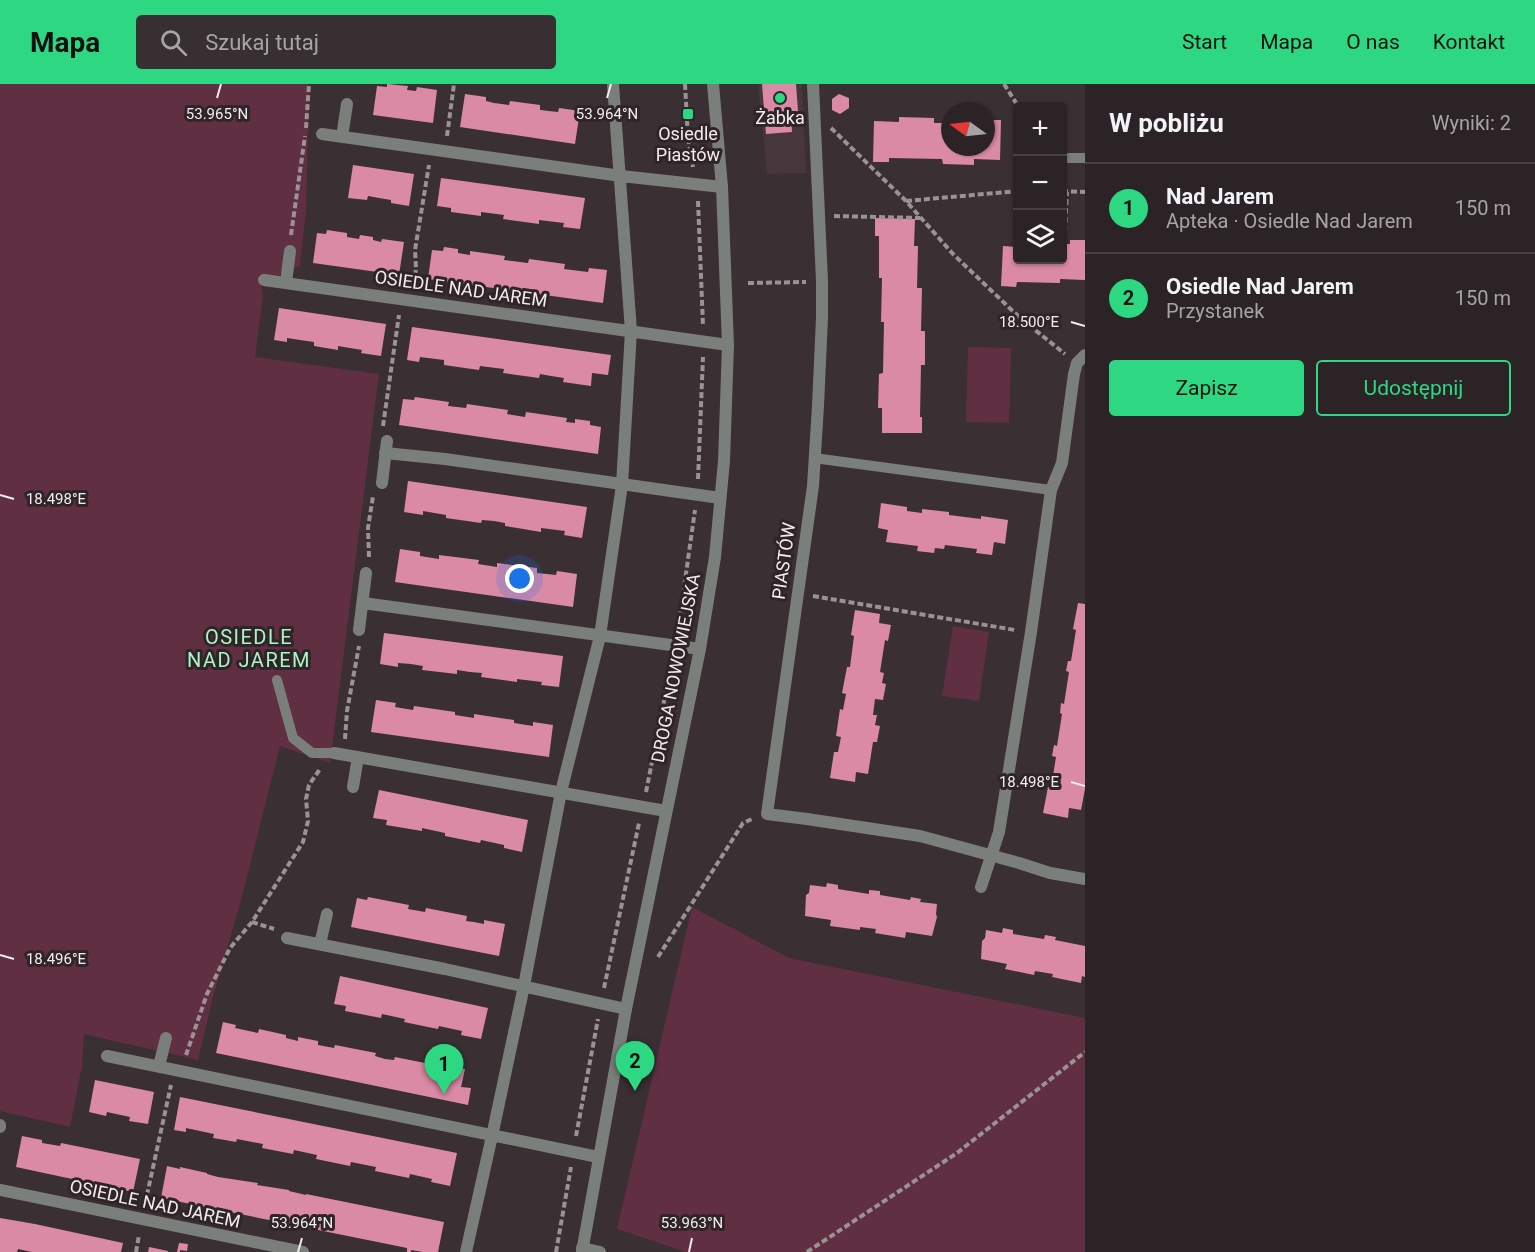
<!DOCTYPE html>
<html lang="pl">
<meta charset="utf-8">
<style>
body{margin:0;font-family:Roboto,sans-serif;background:#382f32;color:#f1f3f6}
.controls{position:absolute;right:18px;top:18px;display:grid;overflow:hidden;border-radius:6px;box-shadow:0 2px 4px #0004}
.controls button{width:54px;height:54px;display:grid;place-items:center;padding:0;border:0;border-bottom:2px solid #484043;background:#2c2326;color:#f1f3f6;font:30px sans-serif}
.compass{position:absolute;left:941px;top:18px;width:54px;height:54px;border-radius:50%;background:#2c2326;box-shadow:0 2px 4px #0004;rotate:285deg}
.you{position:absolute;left:520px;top:495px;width:21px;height:21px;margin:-15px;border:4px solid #fff;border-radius:50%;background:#1a73e8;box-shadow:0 0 0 9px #1a73e833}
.badge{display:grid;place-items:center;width:39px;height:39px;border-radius:50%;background:#2ed883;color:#111;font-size:20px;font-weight:700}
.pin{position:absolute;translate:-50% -50px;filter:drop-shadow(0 2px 3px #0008)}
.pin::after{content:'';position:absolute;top:32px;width:21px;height:18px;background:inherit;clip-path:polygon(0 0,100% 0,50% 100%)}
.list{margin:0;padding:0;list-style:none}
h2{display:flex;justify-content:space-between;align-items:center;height:78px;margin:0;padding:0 24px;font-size:26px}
h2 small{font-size:20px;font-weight:400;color:#a6a4a7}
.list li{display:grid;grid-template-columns:39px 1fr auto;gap:18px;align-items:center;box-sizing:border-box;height:90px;padding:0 24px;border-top:2px solid #484043}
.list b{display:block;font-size:22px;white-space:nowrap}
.list p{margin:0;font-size:20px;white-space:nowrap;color:#a6a4a7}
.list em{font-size:20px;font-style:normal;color:#a6a4a7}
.actions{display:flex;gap:12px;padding:18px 24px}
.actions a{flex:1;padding:14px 0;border:2px solid #2ed883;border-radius:6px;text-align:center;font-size:21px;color:#2ed883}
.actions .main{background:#2ed883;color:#111}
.icon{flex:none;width:33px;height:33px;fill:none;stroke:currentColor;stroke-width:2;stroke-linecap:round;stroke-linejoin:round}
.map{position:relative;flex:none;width:1085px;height:1168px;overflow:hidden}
header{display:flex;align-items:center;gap:36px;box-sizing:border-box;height:84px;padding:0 30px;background:#2ed883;color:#111}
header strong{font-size:28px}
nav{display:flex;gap:33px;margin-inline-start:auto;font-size:21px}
.search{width:420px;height:54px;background:#382f32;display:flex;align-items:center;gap:15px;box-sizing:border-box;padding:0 21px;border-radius:6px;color:#a6a4a7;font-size:22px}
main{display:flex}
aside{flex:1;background:#2c2326}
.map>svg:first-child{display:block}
.built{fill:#47363c}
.green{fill:#602f41}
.building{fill:#db8aa6}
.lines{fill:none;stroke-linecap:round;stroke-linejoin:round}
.path{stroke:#9b9295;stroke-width:4;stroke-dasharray:6 3;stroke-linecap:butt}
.service{stroke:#7b7f7c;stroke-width:10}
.minor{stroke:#7b7f7c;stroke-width:12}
.tertiary{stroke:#7b7f7c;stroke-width:12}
.ticks{fill:none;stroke:#f3ecee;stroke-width:2}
.poi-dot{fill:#2ed883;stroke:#2f2528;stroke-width:2}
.labels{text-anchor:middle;stroke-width:6;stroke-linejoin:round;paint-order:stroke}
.poi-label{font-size:18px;fill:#f3ecee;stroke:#2f2528}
.street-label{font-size:18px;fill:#f3ecee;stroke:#2f2528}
.neighbourhood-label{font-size:20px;letter-spacing:1.5px;fill:#aaf5c4;stroke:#2f2528}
.ticks-label{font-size:15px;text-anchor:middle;fill:#f3ecee;stroke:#2f2528;stroke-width:6;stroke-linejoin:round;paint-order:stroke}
</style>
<header>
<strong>Mapa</strong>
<div class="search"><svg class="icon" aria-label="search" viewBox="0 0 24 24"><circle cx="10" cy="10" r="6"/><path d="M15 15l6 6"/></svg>Szukaj tutaj</div>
<nav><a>Start</a><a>Mapa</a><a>O nas</a><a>Kontakt</a></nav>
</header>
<main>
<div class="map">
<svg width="1085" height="1168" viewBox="0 0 1085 1168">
<rect width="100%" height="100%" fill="#3a2f32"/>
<path class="built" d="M758 0H802L806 89 767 90Z"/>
<path class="green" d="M0 0H309L306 126 300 182 261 199 263 213 255 273 379 290 330 679 280 662 243 809 212 917 198 976 84 950 82 982 70 1043 0 1027Z
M968 263 1011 264 1009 339 966 338Z
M953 542 989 548 979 617 942 612Z
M692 823 789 874 1085 934V1168H686L617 1145Z"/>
<path class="building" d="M387 0 408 2 407 6 416 7 417 3 437 6 433 39 373 31 377 2 387 3Z
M762 0H796L798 27 791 28 792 48 766 50Z
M465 10 486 13V17L494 19 509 21 510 17 540 21V26L558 28 559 24 580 27 575 60 460 43Z
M839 10 849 14V24L840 30 832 26V15Z
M899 33 934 34V39H950V63H986V36H1001L1000 76 974 75V81L943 80 942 75 889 74V78H873L874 37 899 38Z
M353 81 414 90 409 122 391 119V116L379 114 368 112 367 116 348 114Z
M441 94 585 114 580 145 563 143 564 139 539 136V140L503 135 504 131 481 128V132L451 128V124L437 122Z
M875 134 915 135 914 162H918L917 204H922L921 247H925V281H921L920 333H922V349H882V324H878L879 290 883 289 884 238H881L882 194H879V152H875Z
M327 146 347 149V153L359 155 360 151 373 153V156L381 158 382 155 404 158 399 191 313 179 317 149 326 150Z
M1070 156H1085V196L1060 195V199L1017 198 1016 203 1001 202 1003 162 1017 163V176H1062V160H1070Z
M444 163 458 165V169L470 171V167L505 172 504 176 528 179 529 175 565 180 564 185 588 188 589 184 607 186 603 219 428 195 432 166 443 167Z
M279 224 386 240 381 272 361 269 362 266 338 262V266L314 262V258L300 256 287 254V258L274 256Z
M412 243 611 271 608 291 592 289 591 302 563 298 564 294 551 292 540 290 539 294 503 289 504 285 480 282 479 286 444 281V276L420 273 419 278 407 276Z
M415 313 449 318 448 322 466 324 467 320 508 326 507 330 525 333 526 328 567 334 566 338 575 339V335L590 337V341L601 343 598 370 399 341 403 315 414 316Z
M408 397 587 423 582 454 564 451 565 447 541 444V448L505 442V439L494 437 482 436 481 439 446 434V431L423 427V431L404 428Z
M881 419 907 423V427L922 429V425L949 428V431L981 435V432L1008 436 1005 460 994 458 992 471 976 469 977 465 945 461 944 465 935 464 934 469 917 467 918 462 886 458 888 446 878 444Z
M400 465 420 468V472L439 475V471L479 476 478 480 497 483V479L537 484V489L556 491 557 487 577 490 573 523 395 498Z
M1078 519 1085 520V705L1081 726 1069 724 1068 734 1043 729 1048 703 1051 704 1056 673 1052 672 1054 661 1057 662 1062 630 1060 629 1061 619 1064 620 1069 588 1066 587 1068 577H1071L1076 546 1073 545Z
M855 526 880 530 879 539 891 541 888 557 885 556 880 588 884 589 882 599 886 600 883 616 875 615 873 631H877L875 641 880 642 877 658H873L868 690 856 688 855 698 830 694 834 668H838L841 653 836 652 840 625 843 626 846 610 842 609 847 583H850L854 552 851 551Z
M384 549 563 572 559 603 541 601 542 598 517 595V598L481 593 482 589 470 588 457 586V590L422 586 423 582 411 580 398 579V583L380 580Z
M376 616 396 619 395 623 413 626 414 622 455 628V631L474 634V630L514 636V639L533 642V638L553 641 549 673 371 648Z
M379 706 528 736 522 768 504 764V761L481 756 480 759 445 752V749L422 744V747L386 741 387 736 373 734Z
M827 799 838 801V805L869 810V806L880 807V811L910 816 911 813 921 815 920 818 937 820 936 830 937 833 932 852 906 848 905 854 875 849 876 845 860 843V846L830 842 831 836 805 832 806 811 809 809 810 801 826 803Z
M368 813 409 821 408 825 425 828 426 824 467 832 466 837 474 838 484 840V836L505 840 499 872 351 843 357 814 367 816Z
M1003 844 1013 846V850L1044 855 1045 851 1056 853 1055 856 1085 862V893L1082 892 1081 899 1052 893 1053 890 1035 887 1034 891 1005 885 1007 880 981 875 982 857 985 854 986 846 1002 849Z
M340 892 488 924 481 955 461 951 462 947 439 942 438 945 423 942 404 938 405 935 382 930 381 934 345 927 346 922 334 920Z
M223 938 236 941 235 944 258 949 259 945 286 951V954L298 957V953L318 957V961L334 964 335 961 376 969 375 972 385 975 394 976 395 973 435 981 434 985 444 987 445 981 465 985 461 1003 471 1004 468 1021 216 969Z
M95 996 154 1008 148 1040 129 1037 130 1033 107 1028 106 1032 89 1028Z
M180 1013 457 1069 450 1102 431 1098 432 1095 410 1090 409 1094 375 1087 376 1083 351 1078 350 1082 316 1075 317 1071 294 1066 293 1070 262 1064 263 1060 237 1055 236 1058 225 1056 213 1054 214 1050 186 1044V1048L174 1046Z
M22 1052 42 1056V1059L60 1062 61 1059 140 1075 133 1108 16 1083Z
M167 1082 180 1085V1083L207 1089V1090L218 1093 258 1099 257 1101 289 1106V1107L306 1111V1110L444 1138 438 1168H423L411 1166V1168H407V1164L161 1114Z
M0 1134 35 1140 123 1159 121 1168H32L18 1165 17 1168H0Z
M179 1159 188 1160 187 1167 180 1166V1168H177Z
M149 1163 168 1167V1168H148Z"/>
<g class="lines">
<path class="path" d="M685 0 688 55 693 83
M1004 0 1018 22
M306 44 309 0
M831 44 906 117 953 170 1019 233 1065 270
M447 52 454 0
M1062 107 1085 108
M698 117 703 242
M906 117 1018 107
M834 132 920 134
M1065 148 1067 108
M291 151 305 52
M748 199 806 198
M414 201 416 184 415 166 429 81
M383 342 399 231
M698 395 703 273
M369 473 368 444 373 412
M813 512 1015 546
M678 546 695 426
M345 655 347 627 359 562
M646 708 672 577
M252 838 274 845
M658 873 743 739 752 735
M604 904 639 739
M186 971 207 910 230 864 252 838 303 758 308 737 306 715 309 701 320 685
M576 1052 598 935
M145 1120 171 1001
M136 1168 139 1151
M556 1168 571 1083
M807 1168 957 1069 1085 968"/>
<path class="service" d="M1062 74H1085
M814 374 1051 406
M277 596 293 654 312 669H334"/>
<path class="minor" d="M813 0 822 197V234L818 322 813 402 767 730 807 735 920 752 1019 779 1050 789 1085 795
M322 50 621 92 722 103
M342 53 347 20
M264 196 728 261
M286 199 290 167
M385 369 445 375 720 414
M382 399 387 357
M363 519 700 565
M359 546 366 489
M334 669 666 727
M353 703 358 673
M981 803 999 748 1031 548 1051 406 1062 379 1074 290 1077 279 1085 271
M287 854 445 885 626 925
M320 860 327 830
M107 972 598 1073
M159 982 166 954
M0 1043V1041
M0 1106 303 1168
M582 1164 600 1168
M466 1168 492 1052 524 902 561 708 600 552 622 401 631 247 613 0"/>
<path class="tertiary" d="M582 1168 626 925 700 565 715 473 724 377 728 261 722 103 713 0"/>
</g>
<path class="ticks" d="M217 14 221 0M607 14 611 0M1071 238 1085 242M0 411 14 415M1071 698 1085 702M0 871 14 875M298 1168 302 1154M689 1168 692 1154"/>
<g class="poi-dot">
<circle cx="780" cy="14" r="6"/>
<rect x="682" y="24" width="12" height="12" rx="3"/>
</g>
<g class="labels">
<g class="poi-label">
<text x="780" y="40">Żabka</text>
<text x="688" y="56">Osiedle<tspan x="688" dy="21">Piastów</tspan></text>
</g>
<g class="street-label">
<text transform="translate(461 205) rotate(8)" y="6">OSIEDLE NAD JAREM</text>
<text transform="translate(784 477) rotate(-82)" y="6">PIASTÓW</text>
<text transform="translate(676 584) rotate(-79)" y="6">DROGA NOWOWIEJSKA</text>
<text transform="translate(155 1120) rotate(12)" y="6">OSIEDLE NAD JAREM</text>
</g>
<g class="neighbourhood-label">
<text x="249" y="560">OSIEDLE<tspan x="249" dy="23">NAD JAREM</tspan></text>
</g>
</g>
<g class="ticks-label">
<text x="217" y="35">53.965°N</text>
<text x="607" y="35">53.964°N</text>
<text x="1029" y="243">18.500°E</text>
<text x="56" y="420">18.498°E</text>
<text x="1029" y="703">18.498°E</text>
<text x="56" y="880">18.496°E</text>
<text x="302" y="1144">53.964°N</text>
<text x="692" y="1144">53.963°N</text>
</g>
</svg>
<div class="controls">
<button>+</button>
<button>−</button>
<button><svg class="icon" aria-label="layers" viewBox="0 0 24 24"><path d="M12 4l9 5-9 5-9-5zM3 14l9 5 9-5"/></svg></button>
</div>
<svg class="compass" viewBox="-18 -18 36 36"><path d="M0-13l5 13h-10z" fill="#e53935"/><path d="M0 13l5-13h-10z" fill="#a6a4a7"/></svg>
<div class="you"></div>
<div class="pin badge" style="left:444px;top:1010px">1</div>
<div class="pin badge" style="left:635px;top:1007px">2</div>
</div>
<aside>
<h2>W pobliżu<small>Wyniki: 2</small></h2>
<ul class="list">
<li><span class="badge">1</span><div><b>Nad Jarem</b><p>Apteka · Osiedle Nad Jarem</p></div><em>150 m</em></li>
<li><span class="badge">2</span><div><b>Osiedle Nad Jarem</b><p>Przystanek</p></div><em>150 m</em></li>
</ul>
<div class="actions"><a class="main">Zapisz</a><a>Udostępnij</a></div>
</aside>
</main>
